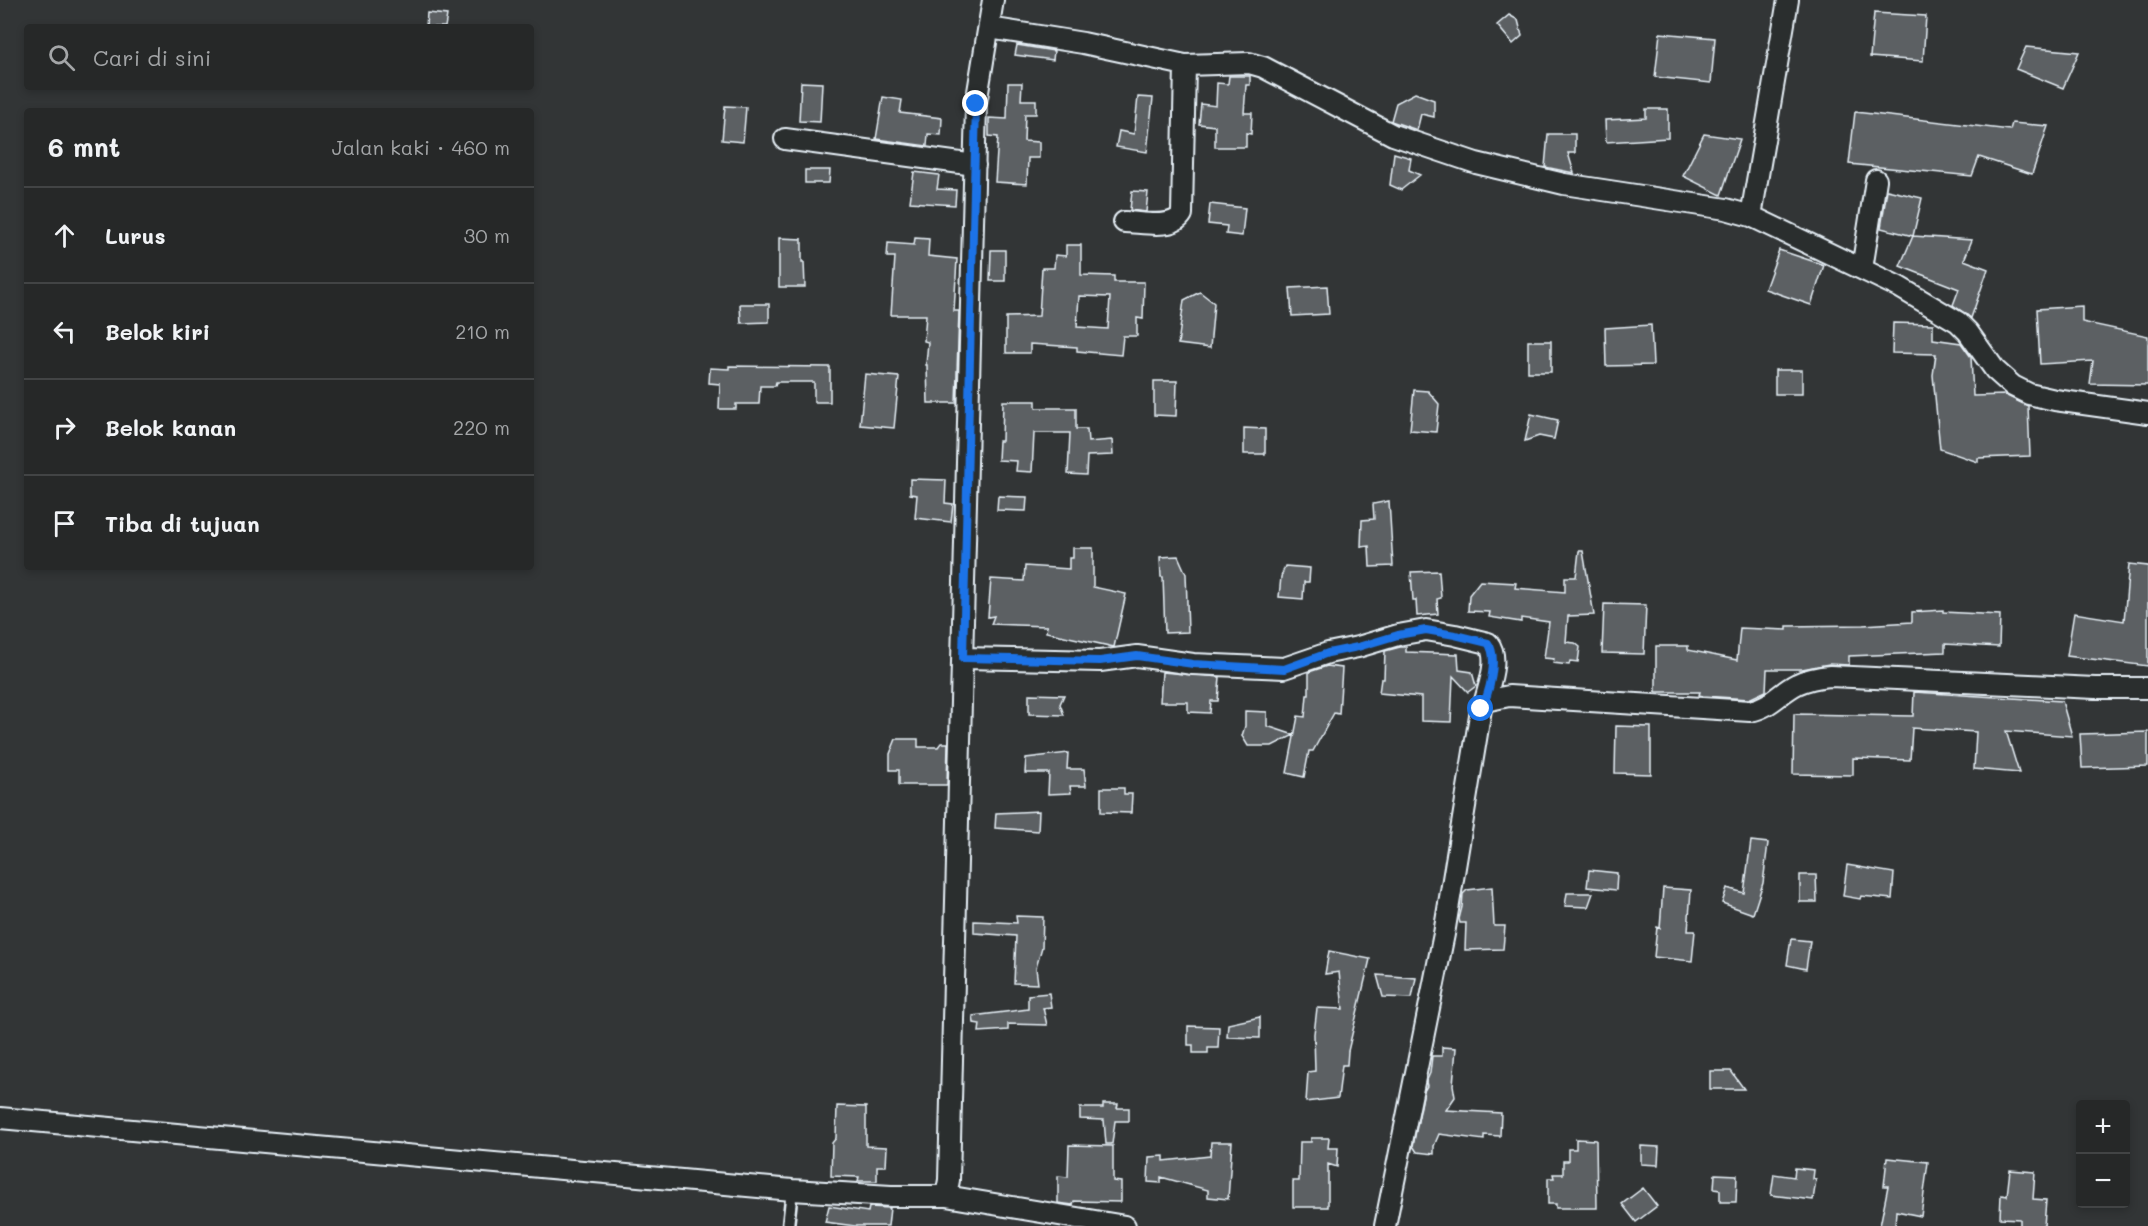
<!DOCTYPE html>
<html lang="id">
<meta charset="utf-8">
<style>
body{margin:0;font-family:Mali,sans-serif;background:#323434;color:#f1f3f6}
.controls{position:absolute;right:18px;bottom:18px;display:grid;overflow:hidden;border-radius:6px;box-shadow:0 3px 9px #0003}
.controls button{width:54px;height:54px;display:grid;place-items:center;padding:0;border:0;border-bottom:2px solid #424445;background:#262828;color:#f1f3f6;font:30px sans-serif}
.stop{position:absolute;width:18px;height:18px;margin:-14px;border:4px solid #1a73e8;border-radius:50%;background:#fff}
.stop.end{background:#1a73e8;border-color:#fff;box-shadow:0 2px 6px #0008}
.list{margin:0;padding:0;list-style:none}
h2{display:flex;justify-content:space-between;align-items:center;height:78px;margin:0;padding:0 24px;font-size:26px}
h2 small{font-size:20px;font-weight:400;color:#a4a6a8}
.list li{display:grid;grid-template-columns:39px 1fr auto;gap:18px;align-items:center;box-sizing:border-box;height:96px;padding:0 24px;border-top:2px solid #424445}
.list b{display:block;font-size:22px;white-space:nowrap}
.list em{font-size:20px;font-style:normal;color:#a4a6a8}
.icon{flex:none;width:33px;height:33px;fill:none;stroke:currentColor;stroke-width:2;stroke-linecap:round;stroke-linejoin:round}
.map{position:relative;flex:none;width:2148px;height:1226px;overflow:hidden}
.search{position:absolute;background:#262828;box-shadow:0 3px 9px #0003;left:24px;top:24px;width:510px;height:66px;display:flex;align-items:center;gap:15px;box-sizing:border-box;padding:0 21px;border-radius:6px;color:#a4a6a8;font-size:22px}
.panel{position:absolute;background:#262828;box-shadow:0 3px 9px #0003;left:24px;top:108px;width:510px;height:462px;border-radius:6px}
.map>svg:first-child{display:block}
.building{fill:#5c6063;stroke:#e8f1f8;stroke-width:1.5;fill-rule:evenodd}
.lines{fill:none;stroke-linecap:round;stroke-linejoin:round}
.service-casing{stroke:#e8f1f8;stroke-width:15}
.minor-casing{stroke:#e8f1f8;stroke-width:24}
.service{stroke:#2a2d2e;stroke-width:10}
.minor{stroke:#2a2d2e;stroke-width:20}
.route{stroke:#1a73e8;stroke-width:8}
</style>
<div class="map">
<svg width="2148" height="1226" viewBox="0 0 2148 1226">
<rect width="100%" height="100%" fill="#323536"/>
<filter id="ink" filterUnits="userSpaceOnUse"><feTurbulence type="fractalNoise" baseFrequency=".0167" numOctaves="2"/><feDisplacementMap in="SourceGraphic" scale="12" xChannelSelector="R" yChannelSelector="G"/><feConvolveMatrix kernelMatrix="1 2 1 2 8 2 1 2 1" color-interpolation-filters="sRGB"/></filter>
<g filter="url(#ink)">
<path class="building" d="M427 13 447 15 445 27H426Z
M1874 13 1926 16 1923 61 1870 57Z
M1509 15 1518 20 1522 36 1513 44 1497 25Z
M1660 33 1715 38 1711 83 1655 77Z
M1017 45 1054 51 1053 60 1015 55Z
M2026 47 2079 52 2063 88 2016 69Z
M1229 76H1250V85H1246L1244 113H1252L1251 134 1246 133V147H1215V126L1199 124 1201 104 1216 106 1217 83 1228 84Z
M801 82 822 83 820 122 799 121Z
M1008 83H1022L1021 100H1036V114H1025L1024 141 1039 142V158H1028L1027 184 995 182 998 137 989 136V118L1007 119Z
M1415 93 1434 100V117L1421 114 1417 130 1391 121 1396 103Z
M883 97 902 100 900 113 942 118 941 135 928 134 927 146 876 139Z
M1138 97 1153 98 1147 152 1116 147 1119 131 1134 134Z
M725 106 746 107 743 142 722 140Z
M1646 109H1668V138L1606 142 1605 120 1646 118Z
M1855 112 2010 130 2012 123 2048 126 2032 174 1979 157 1972 176 1849 164Z
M1548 134H1575V153H1568L1574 173 1545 167Z
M1704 134 1740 139 1721 195 1683 176Z
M1394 153 1411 158 1409 170 1420 175 1401 190 1390 185Z
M805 170H830L829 183H805Z
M914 172 939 175 937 189 956 190 955 205 910 202Z
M1887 190 1922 198 1913 236 1881 228Z
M1132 191 1148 192 1146 212 1130 210Z
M1210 204 1245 208 1242 236 1226 234 1227 226 1208 224Z
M1913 236 1972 240 1964 260 1988 269 1971 318 1953 305 1959 289 1900 266Z
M779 238 802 239V262H804L805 287H779Z
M915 238 929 239 928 256 957 259 954 311H959L956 403H928L927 365H926L928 342 924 341 926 315H891L895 257H887L888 243 914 245Z
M1066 245H1081V275L1114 276V282H1144L1143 319 1137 318V336H1123L1121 355 1077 351V347L1030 344V353H1006V317L1039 316 1042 268H1054L1055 255 1066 256ZM1079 296 1110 297 1108 329 1077 327Z
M991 250H1005V281H990Z
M1779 250 1824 265 1811 305 1765 289Z
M1327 286 1329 314 1292 316 1290 288Z
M1200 292 1214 303 1210 348 1178 344 1184 300Z
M740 304H769V322L741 323Z
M2082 306V322L2148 336V385L2090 384 2093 361 2040 364 2037 309Z
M1893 323 1933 324V339L1961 343 1971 357 1973 396 2005 395 2028 406 2030 456 1978 458V462L1940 449 1933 375 1936 354 1892 353Z
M1651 325 1653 365 1606 366 1605 328Z
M1528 341H1551V372H1528Z
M729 366 830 367V402H814V382H776L775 386H760L759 404H736V409H719L720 384 709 383 710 368 729 369Z
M1775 370H1802V394H1775Z
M865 374 899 377 894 428 860 425Z
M1154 381H1177L1176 416 1154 415Z
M1414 390 1428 391 1439 404 1436 432 1410 430Z
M1003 401H1036V408H1076V429H1087L1088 442 1112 440 1113 455 1087 456 1086 475 1068 474 1070 433H1034L1032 472 1016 471 1017 461 998 460 999 441H1002Z
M1531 414 1558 420 1554 439 1539 436 1525 441Z
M1244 428 1265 429V454H1244Z
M910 479 946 480 945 503 953 504 951 522 915 518 917 495 910 494Z
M998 496 1027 497 1026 511 997 510Z
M1389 501 1393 566 1370 567 1369 546 1361 547 1362 520 1374 519 1373 504Z
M1073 548H1093V587L1126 594 1114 647 1046 632 1047 626 991 624 994 616 988 617 991 579 1024 581 1025 566 1069 569V558H1073Z
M1579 551H1583L1594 615 1568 616 1566 642 1575 643 1580 647 1578 662 1570 661 1569 665 1553 663 1554 659 1544 658 1549 622 1521 618V622L1489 617 1490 612 1468 611 1469 595 1480 581 1516 583 1515 588 1565 592V577H1576Z
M1178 556 1186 574 1188 632 1165 633 1163 577H1161L1160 557Z
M2129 564 2148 566V666L2067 656 2074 613 2124 621Z
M1285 566 1310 568 1309 582H1304L1303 599 1279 597 1281 577Z
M1439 571 1441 598 1437 599 1438 614 1417 616 1416 600H1413L1411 572Z
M1604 604 1646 605 1644 654 1602 653Z
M1943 610V612L2000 615 1999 647 1945 644V652L1849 656V665L1829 664 1802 669H1767L1766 691 1749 699 1703 696 1699 695 1700 692H1656V646H1688V650L1737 660 1740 628 1787 630V626L1863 625 1912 622V612Z
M1400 647H1406V652L1458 654 1459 670 1472 672 1476 686 1468 692 1453 676 1451 722 1421 721V697L1379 693 1381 679H1384L1385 651Z
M1327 666 1342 668 1339 714 1334 713 1313 751H1309L1304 777 1287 773 1298 716 1305 717 1307 695H1309V672Z
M1162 672 1220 677 1218 701H1211L1210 713 1188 712V702H1160Z
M1914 692 2062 701 2072 736 2006 731 2019 773 1974 769 1976 732 1912 728 1910 760 1853 758V775L1793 774 1794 714 1913 716Z
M1029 694 1064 695 1060 704 1064 715 1029 714Z
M1245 711 1267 712V726L1294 735 1272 746H1248L1242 736 1245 726Z
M1616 726 1651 727V774L1615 773Z
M2148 732V766L2082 768 2080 734Z
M896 739H918V747H938L941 743H948L947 785H899V770H890V754Z
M1068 753 1067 769H1084L1086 786H1070L1071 793 1048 794 1049 773H1025L1026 758Z
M1101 788H1124V794H1132L1131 813 1101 812Z
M1039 811 1038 831 995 828 996 813Z
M1751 841 1768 843 1763 883 1753 914 1722 903 1727 888 1744 893Z
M1847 865 1894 873 1892 899 1861 896 1860 899 1843 896Z
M1589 870 1617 873 1616 890 1587 887Z
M1800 875H1816L1817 902H1800Z
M1492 887 1494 926H1505L1503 949 1465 950 1466 923H1460L1459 919 1462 907 1463 894 1467 890Z
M1663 888 1691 890 1688 931H1695L1692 961 1654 957 1657 927 1660 928Z
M1567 893H1593L1588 907 1565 906Z
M1016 916 1043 917 1042 947 1036 968 1038 984 1014 983 1016 936 974 933V921L1017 923Z
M1791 939 1810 941 1806 969 1787 965Z
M1329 951 1370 959 1348 1051 1347 1065H1342L1338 1098 1306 1102 1308 1072 1315 1071 1314 1034 1317 1008 1343 1009 1339 972 1325 974Z
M1377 975 1416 978 1412 998 1383 997Z
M1049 993 1051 1007 1043 1008 1047 1025 1008 1024V1030L979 1032 980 1024 974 1023 973 1016 1028 1009V995Z
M1260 1017V1038L1227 1037 1228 1024Z
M1188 1026 1219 1027 1218 1048H1208V1053H1193V1045H1188Z
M1442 1047 1456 1048 1453 1085 1455 1097 1446 1110 1501 1113 1500 1136 1484 1135V1140L1439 1134 1434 1146V1154L1417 1152 1413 1146 1424 1091 1427 1086 1426 1082 1430 1073 1432 1056H1442Z
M1710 1071H1731L1744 1089H1710Z
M1103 1104H1118L1117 1108H1129V1121H1115L1112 1144H1106L1104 1120 1080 1119V1108H1103Z
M837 1106 866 1107V1146L887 1147 886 1166H877V1181H858L859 1177 831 1176 832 1143 836 1138Z
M1311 1138H1329L1328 1148H1338L1337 1167 1328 1164V1207H1293V1181H1299L1300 1142H1311Z
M1576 1139 1596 1140 1597 1208H1556V1204H1548V1178H1554L1553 1174H1563V1161H1568V1149H1576Z
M1211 1142H1232L1228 1199 1208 1197V1190L1161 1177V1183L1148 1182 1149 1157 1164 1156V1161L1210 1156Z
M1069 1145 1113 1146V1181L1121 1182V1202L1074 1201 1073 1205 1058 1203V1176L1068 1177Z
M1641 1146 1659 1147 1658 1165 1641 1164Z
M1887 1158 1928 1162 1921 1216 1896 1211 1895 1226H1880L1888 1186H1884Z
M1795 1168 1814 1170 1813 1179 1816 1180 1813 1200 1771 1195 1774 1174 1794 1177Z
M2010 1170 2035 1172 2033 1199 2046 1200 2044 1226H2020V1219L2000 1218 2001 1195 2007 1196Z
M1715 1174 1737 1175 1736 1202H1720V1190L1714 1189Z
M1643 1188 1657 1206 1636 1222 1622 1204Z
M829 1206 868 1212 869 1207 890 1208 888 1226H855L825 1222Z"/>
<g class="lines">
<defs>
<path id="service" d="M788 1226 792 1190"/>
<path id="minor" d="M989 28 1083 43 1185 65 1249 63 1263 67 1393 135 1476 163 1564 184 1726 209 1751 216 1899 287 1958 322 1968 332 1995 370 2013 386 2029 394 2055 400 2148 413
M785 139 975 165
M1751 216 1788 0
M1124 222C1141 222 1173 230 1182 214L1185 65
M1862 269 1876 180
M963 658 1100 661 1137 656 1193 664 1284 668 1328 653 1358 647 1398 635 1426 630 1455 635 1488 643C1500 658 1489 684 1485 701
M0 1118 792 1190 891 1196H946L949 1180 976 104 993 0
M946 1196 1125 1226
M1385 1226 1444 934 1481 709 1485 701 1509 696 1750 711C1771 707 1779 693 1797 684 1808 679 1819 677 1830 676L2095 688H2148"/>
</defs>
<use href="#service" class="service-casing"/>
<use href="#minor" class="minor-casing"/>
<use href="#service" class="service"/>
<use href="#minor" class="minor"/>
</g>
</g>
<g class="lines" filter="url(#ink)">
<path class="route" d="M976 104 963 658 1100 661 1137 656 1193 664 1284 669 1328 653 1358 647 1398 635 1426 630 1455 635 1488 643C1499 657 1489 695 1481 709"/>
</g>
</svg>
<div class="controls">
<button>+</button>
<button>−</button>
</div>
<div class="stop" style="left:1481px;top:709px"></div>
<div class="stop end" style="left:976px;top:104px"></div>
<div class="search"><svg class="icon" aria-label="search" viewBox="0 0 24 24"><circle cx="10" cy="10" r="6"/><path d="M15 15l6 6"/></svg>Cari di sini</div>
<section class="panel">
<h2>6 mnt<small>Jalan kaki · 460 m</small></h2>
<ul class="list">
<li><svg class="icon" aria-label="ahead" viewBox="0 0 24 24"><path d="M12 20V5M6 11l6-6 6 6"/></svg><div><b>Lurus</b></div><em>30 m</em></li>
<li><svg class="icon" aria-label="left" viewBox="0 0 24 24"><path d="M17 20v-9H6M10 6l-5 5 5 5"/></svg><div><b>Belok kiri</b></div><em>210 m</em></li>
<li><svg class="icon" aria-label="right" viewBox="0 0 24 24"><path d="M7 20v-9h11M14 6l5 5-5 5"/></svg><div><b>Belok kanan</b></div><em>220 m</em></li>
<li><svg class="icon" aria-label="arrive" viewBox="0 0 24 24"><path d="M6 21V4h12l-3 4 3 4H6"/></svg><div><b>Tiba di tujuan</b></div></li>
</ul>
</section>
</div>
